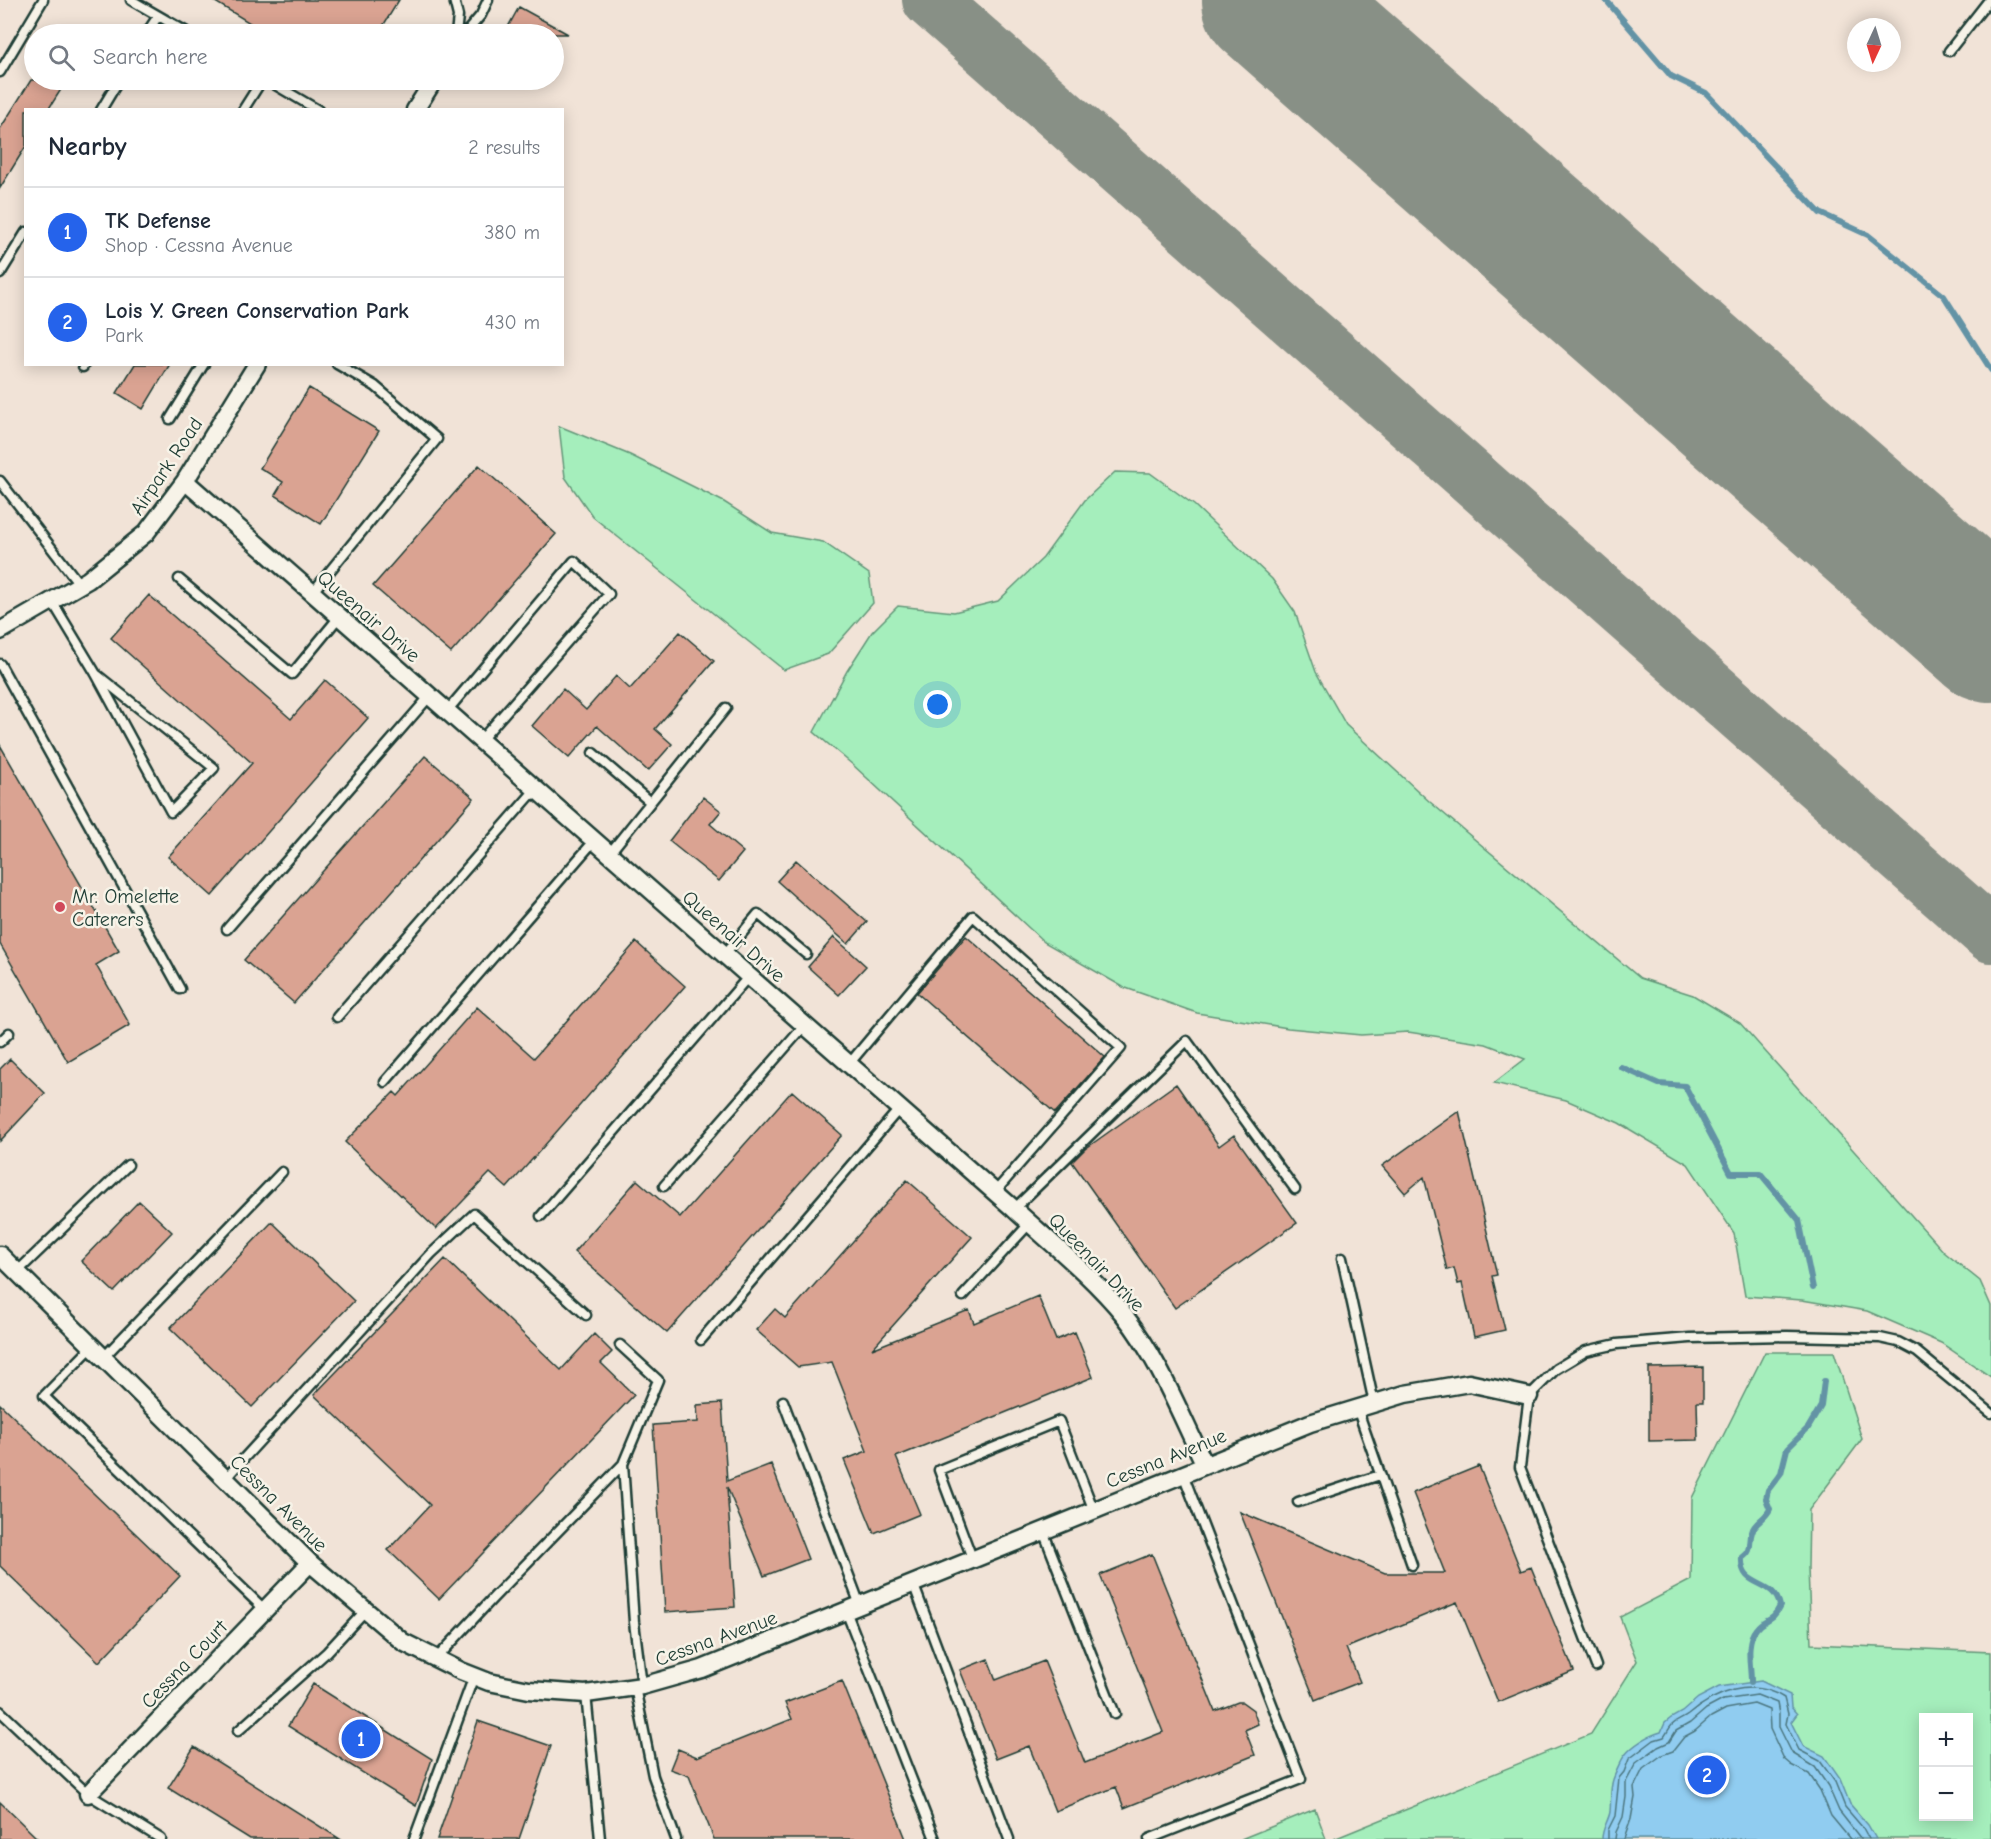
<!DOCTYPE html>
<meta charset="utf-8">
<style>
body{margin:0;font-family:"Comic Neue",sans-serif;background:#f2f2f3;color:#1f2937}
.controls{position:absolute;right:18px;bottom:18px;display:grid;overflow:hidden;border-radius:0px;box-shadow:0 3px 15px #0003}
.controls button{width:54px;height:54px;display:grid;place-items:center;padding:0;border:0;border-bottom:2px solid #e0e1e3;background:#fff;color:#1f2937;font:30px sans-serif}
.compass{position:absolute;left:1847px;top:18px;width:54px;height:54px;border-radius:50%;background:#fff;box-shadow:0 3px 15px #0003;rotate:184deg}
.you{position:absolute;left:938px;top:705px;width:21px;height:21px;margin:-15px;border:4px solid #fff;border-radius:50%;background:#1a73e8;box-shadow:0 0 0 9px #1a73e833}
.badge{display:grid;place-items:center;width:39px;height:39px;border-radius:50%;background:#2563eb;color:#fff;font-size:20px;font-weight:700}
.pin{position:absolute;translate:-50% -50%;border:3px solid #fff;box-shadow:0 2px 6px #0006}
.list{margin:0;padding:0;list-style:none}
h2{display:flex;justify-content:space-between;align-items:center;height:78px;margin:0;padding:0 24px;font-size:26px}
h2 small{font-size:20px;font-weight:400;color:#747a83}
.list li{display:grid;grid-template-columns:39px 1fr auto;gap:18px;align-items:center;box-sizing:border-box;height:90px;padding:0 24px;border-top:2px solid #e0e1e3}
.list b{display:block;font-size:22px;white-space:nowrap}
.list p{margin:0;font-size:20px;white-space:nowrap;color:#747a83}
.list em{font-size:20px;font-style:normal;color:#747a83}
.icon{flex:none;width:33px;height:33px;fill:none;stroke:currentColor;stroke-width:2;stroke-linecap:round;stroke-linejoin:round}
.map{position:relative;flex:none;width:1991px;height:1839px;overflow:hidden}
.search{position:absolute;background:#fff;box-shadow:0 3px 15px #0003;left:24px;top:24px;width:540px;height:66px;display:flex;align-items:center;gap:15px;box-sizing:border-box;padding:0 21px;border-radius:33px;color:#747a83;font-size:22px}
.panel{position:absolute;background:#fff;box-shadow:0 3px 15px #0003;left:24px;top:108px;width:540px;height:258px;border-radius:0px}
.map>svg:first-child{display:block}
.green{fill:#a5eebc;stroke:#629678;stroke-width:1.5;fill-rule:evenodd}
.water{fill:#90ccf0;stroke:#6393a5;stroke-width:1.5}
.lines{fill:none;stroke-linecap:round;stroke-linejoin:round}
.shore{stroke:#4c767f;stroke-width:1.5}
.stream{stroke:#6393a5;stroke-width:6}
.taxiway{stroke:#889086;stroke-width:56}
.runway{stroke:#889086;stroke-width:138}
.building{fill:#daa392;stroke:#1f3d34;stroke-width:1.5}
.service-casing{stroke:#1f3d34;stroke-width:13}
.minor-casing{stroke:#1f3d34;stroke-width:21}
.service{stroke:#f7f3e8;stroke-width:8}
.minor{stroke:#f7f3e8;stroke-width:16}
.poi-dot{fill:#d1495b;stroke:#f7f3e8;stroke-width:2}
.labels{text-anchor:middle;stroke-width:5;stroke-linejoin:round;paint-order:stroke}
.street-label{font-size:20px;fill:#1f3d34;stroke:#f7f3e8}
.poi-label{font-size:20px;fill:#1f3d34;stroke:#f7f3e8;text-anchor:start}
</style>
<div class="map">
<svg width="1991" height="1839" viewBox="0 0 1991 1839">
<rect width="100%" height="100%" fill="#f1e3d7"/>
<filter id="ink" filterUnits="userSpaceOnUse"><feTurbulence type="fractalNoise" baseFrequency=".0167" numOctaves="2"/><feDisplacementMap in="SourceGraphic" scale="12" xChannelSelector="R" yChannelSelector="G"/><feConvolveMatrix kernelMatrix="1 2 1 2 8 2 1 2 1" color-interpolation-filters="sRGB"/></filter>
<g filter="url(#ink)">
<path class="green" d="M559 426 630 455 724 502 772 533 823 542 869 574 873 603 828 654 784 670 593 517 565 477Z
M1115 472 1150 473 1194 505 1272 579 1295 612 1316 672 1346 725 1430 802 1640 978 1693 995 1740 1023 1944 1252 1980 1281 1991 1306V1377L1941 1343 1867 1311 1802 1300 1745 1296 1734 1233 1688 1164 1619 1123 1566 1100 1494 1083 1525 1059 1486 1044 1408 1032 1361 1035 1288 1028 1197 1013 1123 987 1044 942 853 765 814 732 847 671 872 632 898 606 954 612 998 601 1043 558 1085 500Z
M1765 1352H1834L1862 1439 1809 1510 1808 1568 1811 1644 1991 1652V1839H1334L1591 1734 1637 1661 1620 1617 1691 1580 1692 1498ZM1924 1718H1968V1816H1924Z
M1315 1809 1326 1839H1241Z"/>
<path class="water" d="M1761 1681 1790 1695 1791 1707 1797 1714 1791 1722 1803 1746 1824 1756 1840 1779 1850 1804 1868 1825 1876 1839H1602C1602 1828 1608 1822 1610 1812 1611 1802 1610 1793 1612 1784 1612 1780 1622 1758 1625 1755 1633 1745 1649 1735 1661 1732L1665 1723 1671 1718 1682 1712 1698 1698 1719 1687Z"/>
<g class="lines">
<path class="shore" d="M1608 1839V1830L1615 1816 1619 1778 1624 1772 1629 1759 1654 1740 1664 1737C1667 1733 1669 1728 1672 1725 1677 1720 1683 1719 1688 1715 1715 1692 1752 1677 1784 1698L1788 1714 1786 1724 1799 1750 1820 1761 1835 1782 1845 1807 1863 1828 1869 1839
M1615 1839 1616 1832 1623 1817 1626 1797V1782L1636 1763 1658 1747 1669 1742 1676 1731 1690 1723 1706 1709 1723 1700 1757 1695 1777 1703 1779 1714V1727L1792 1753 1815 1767 1828 1786 1839 1811 1861 1839
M1624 1839 1631 1819 1635 1797 1634 1787 1643 1769 1662 1755 1673 1751 1684 1737 1695 1731 1711 1717 1726 1709 1754 1704 1769 1710 1770 1729 1784 1759 1791 1765 1809 1774 1820 1790 1831 1816 1850 1839"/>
<path class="stream" d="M1606 0 1671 76 1706 93 1820 213 1868 235 1944 296 1991 370
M1621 1067 1659 1084 1685 1086 1731 1173H1760L1799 1220 1813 1288
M1751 1682C1751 1666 1745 1642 1756 1629 1765 1617 1772 1623 1780 1606 1774 1577 1740 1590 1742 1558 1754 1550 1748 1543 1752 1532 1754 1522 1765 1520 1770 1509L1766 1499 1768 1490 1781 1473 1787 1449 1808 1428 1821 1406 1824 1381"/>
<path class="taxiway" d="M930 0 1991 935"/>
<path class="runway" d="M1271 0 1991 633"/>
</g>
<path class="building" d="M212 0H399L378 34H268Z
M519 7 568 34H521L508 27Z
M31 80H67L48 110H26V146L0 188V129Z
M135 364H170L143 409 117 393Z
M309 388 379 431 321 524 275 495 283 482 260 468Z
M479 465 556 534 451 653 373 586Z
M149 595 291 719 325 680 368 718 212 896 168 857 252 763 111 638Z
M680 632 714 661 655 729 672 744 648 771 597 726 569 758 532 726 563 689 586 710 616 676 630 689Z
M0 745 119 951 96 965 130 1025 68 1062 0 944Z
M425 756 474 798 294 1003 244 960Z
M703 797 721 811 710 824 743 852 719 881 669 841Z
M796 860 867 922 848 944 777 881Z
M966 936 1105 1057 1055 1113 917 993Z
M834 937 866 966 839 995 808 967Z
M636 942 685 986 507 1188 490 1173 436 1229 345 1142 394 1092 398 1096 477 1007 534 1058Z
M10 1059 45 1093 0 1141V1069Z
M1176 1084 1219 1146 1234 1135 1297 1223 1175 1308 1072 1162 1085 1149Z
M792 1091 842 1135 667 1333 574 1252 637 1180 680 1217Z
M1459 1111 1497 1275 1492 1276 1505 1330 1474 1337 1462 1283 1458 1284 1454 1268 1447 1270 1424 1177 1405 1193 1382 1166Z
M907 1180 972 1237 872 1349 969 1310 974 1323 1038 1296 1056 1340 1075 1332 1093 1377 896 1457 920 1514 874 1533 844 1460 867 1451 832 1362 798 1367 756 1330 775 1309 785 1318Z
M139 1201 172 1232 114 1292 81 1261Z
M272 1222 354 1301 252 1407 170 1328Z
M445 1259 561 1370 594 1334 612 1352 601 1363 634 1395 439 1599 388 1550 430 1505 314 1395Z
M1703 1367V1402H1697L1698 1440 1649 1441V1368Z
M722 1403 727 1481 771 1464 808 1559 764 1576 727 1487 735 1607 665 1612 653 1425 698 1422 697 1405Z
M0 1404 180 1576 99 1662 0 1566Z
M1479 1466 1521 1571 1531 1567 1574 1671 1498 1702 1457 1602 1346 1648 1360 1682 1315 1700 1240 1512 1385 1573H1445L1413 1493Z
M1152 1554 1215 1711 1238 1702H1242L1253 1710 1258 1724 1245 1730 1255 1755 1124 1808 1116 1787 1055 1811 1029 1746 996 1759 960 1670 988 1659 996 1680 1044 1661 1085 1763 1163 1732 1100 1575Z
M842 1681 906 1839H714L689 1776 670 1769 678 1749 697 1757 792 1719 785 1703Z
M313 1684 432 1759 416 1806 288 1726Z
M478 1721 551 1746 519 1839H437Z
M194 1747 340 1839H250L168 1788Z
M0 1802 38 1839H0Z"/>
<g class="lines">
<defs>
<path id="service" d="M131 0 190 34
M454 0 458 16 456 34
M146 34 158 16
M465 34 481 15 488 0
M1949 51 1989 0
M0 72 43 0
M267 80 318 110
M101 110 119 80
M243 110 262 80
M0 274 26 232
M83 367 84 364
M170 419 204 364
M0 481 80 585
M179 579 292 674 339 617
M312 593 437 439 375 386 337 364
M52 601 96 674 171 812 214 768 96 674
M0 664 180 989
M447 711 574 561 609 594 480 741
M593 753 650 802
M609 854 726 708
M227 929 429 697
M724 955 758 914 806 954
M337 1017 535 790
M0 1042 9 1033
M849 1064 973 916 1121 1048 995 1192
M385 1082 594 841
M664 1186 805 1025
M1014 1209 1187 1041 1295 1189
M541 1216 749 976
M1342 1258 1374 1403
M17 1272 128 1165
M963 1296 1030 1223
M701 1340 900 1108
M620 1345 658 1380 623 1464
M92 1347 44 1396 265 1610
M103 1358 282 1172
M783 1401 860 1605
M1357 1408 1412 1565
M225 1479 431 1254 474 1214 586 1315
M1298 1502 1380 1475
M1043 1531 1115 1714
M972 1558 939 1470 1059 1421 1094 1511
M913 1583 1009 1839
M846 1611 935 1839
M436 1659 493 1598 623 1464 634 1622 642 1686
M1596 1666 1520 1467 1529 1396 1556 1369 1586 1351 1617 1344 1690 1338 1787 1336 1880 1338 1898 1342 1917 1352 1991 1413
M635 1687 653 1776 676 1839
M586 1694 600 1839
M0 1711 88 1794 161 1839
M238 1731 327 1652 365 1611
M414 1839 474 1676
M1149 1839 1301 1779 1183 1474"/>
<path id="minor" d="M415 110 434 80
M185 481 1014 1209C1051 1243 1092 1276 1124 1315 1159 1359 1180 1414 1205 1465
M0 631 88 580 146 533 185 481 257 364
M0 1255 310 1563 403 1642 461 1671 489 1682 529 1690 586 1694 642 1686 702 1669 1310 1423 1405 1394 1469 1383 1529 1396
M88 1794 310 1563"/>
</defs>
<use href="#service" class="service-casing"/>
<use href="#minor" class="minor-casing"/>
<use href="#service" class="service"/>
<use href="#minor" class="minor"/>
</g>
</g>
<circle class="poi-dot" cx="60" cy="907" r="6"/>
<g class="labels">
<g class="street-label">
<text transform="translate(166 466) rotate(-56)" y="7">Airpark Road</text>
<text transform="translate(369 616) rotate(41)" y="7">Queenair Drive</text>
<text transform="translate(734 936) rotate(41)" y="7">Queenair Drive</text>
<text transform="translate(1097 1262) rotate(46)" y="7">Queenair Drive</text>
<text transform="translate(1166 1458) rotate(-22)" y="7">Cessna Avenue</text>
<text transform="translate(279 1503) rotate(45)" y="7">Cessna Avenue</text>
<text transform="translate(716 1638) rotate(-20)" y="7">Cessna Avenue</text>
<text transform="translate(184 1664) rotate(-46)" y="7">Cessna Court</text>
</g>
<g class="poi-label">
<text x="72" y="903">Mr. Omelette<tspan x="72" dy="23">Caterers</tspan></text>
</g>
</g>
</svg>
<div class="controls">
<button>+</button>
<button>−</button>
</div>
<svg class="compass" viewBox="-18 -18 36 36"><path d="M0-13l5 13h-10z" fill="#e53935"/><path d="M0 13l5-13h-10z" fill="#747a83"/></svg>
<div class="you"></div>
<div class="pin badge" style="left:361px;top:1739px">1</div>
<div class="pin badge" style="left:1707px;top:1775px">2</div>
<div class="search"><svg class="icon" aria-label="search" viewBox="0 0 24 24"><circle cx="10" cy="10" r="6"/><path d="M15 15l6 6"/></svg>Search here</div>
<section class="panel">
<h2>Nearby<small>2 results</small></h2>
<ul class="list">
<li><span class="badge">1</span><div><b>TK Defense</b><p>Shop · Cessna Avenue</p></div><em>380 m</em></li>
<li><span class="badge">2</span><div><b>Lois Y. Green Conservation Park</b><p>Park</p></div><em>430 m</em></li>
</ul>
</section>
</div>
